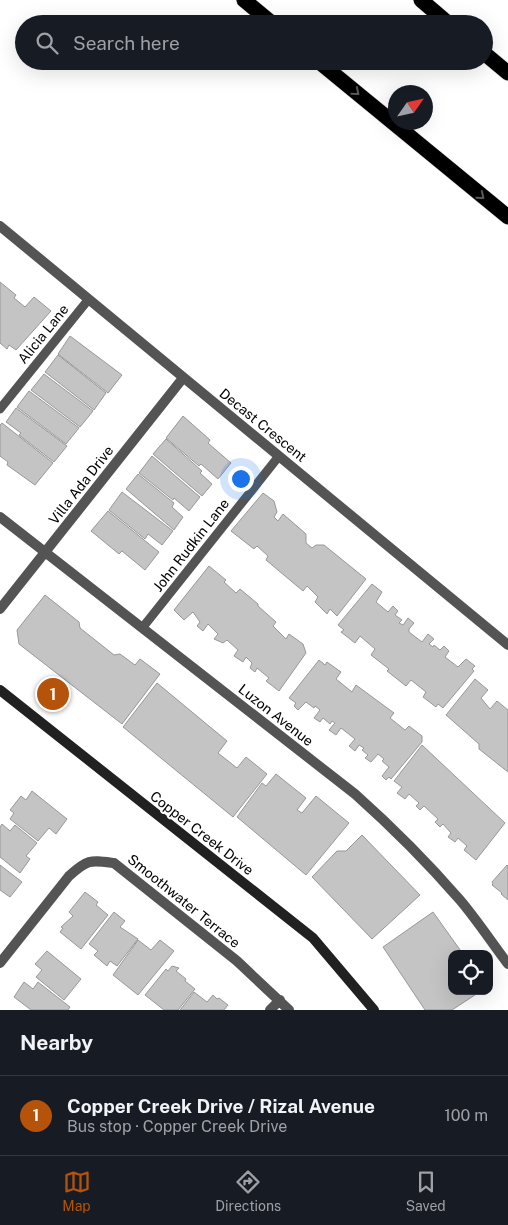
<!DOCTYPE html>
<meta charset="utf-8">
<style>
body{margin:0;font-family:"Public Sans",sans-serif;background:#20242c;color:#f1f3f6}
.controls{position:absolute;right:15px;bottom:15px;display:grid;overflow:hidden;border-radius:10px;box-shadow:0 5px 20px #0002}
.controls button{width:45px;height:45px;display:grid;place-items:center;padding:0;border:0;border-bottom:1px solid #363941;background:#171b24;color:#f1f3f6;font:25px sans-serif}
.compass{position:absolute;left:388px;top:85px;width:45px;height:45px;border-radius:50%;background:#171b24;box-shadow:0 5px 20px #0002;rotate:56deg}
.you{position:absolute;left:240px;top:478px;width:18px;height:18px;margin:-12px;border:4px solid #fff;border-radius:50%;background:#1a73e8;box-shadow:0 0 0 8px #1a73e833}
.badge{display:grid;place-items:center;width:32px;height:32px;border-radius:50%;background:#b45309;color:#fff;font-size:16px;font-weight:700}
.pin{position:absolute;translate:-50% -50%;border:2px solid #fff;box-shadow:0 1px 5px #0006}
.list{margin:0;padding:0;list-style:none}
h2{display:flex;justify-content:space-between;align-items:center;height:65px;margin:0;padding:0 20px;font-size:21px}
h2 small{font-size:16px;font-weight:400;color:#9ea1a6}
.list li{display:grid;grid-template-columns:32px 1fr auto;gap:15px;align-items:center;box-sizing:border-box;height:80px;padding:0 20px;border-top:1px solid #363941}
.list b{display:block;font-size:19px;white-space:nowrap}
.list p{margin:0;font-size:16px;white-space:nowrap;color:#9ea1a6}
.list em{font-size:16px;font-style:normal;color:#9ea1a6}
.icon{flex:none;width:28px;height:28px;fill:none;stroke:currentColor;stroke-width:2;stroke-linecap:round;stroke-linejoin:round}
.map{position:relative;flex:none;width:508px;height:1010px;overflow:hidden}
.search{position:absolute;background:#171b24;box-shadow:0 5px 20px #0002;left:15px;right:15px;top:15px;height:55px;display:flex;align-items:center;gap:12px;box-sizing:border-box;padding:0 18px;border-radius:28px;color:#9ea1a6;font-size:19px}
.sheet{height:145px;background:#171b24}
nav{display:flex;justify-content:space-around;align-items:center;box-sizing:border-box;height:70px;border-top:1px solid #363941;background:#171b24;font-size:14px;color:#9ea1a6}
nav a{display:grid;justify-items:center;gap:2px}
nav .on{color:#b45309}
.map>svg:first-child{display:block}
.building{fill:#c4c4c4;stroke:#989898}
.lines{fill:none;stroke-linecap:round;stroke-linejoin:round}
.highway-casing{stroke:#dbdbdb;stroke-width:16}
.lane{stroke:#545454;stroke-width:9}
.street{stroke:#545454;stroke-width:10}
.secondary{stroke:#212121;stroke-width:10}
.highway{stroke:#000;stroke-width:15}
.oneway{stroke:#595959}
.labels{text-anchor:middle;stroke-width:4;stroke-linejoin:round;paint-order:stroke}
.street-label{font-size:14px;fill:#000;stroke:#fff}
</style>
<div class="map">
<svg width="508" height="1010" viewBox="0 0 508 1010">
<rect width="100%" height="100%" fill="#fff"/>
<path class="building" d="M0 282 16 295 14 298 25 307 34 297 51 311 16 350 9 345 7 349 0 343Z
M70 336 122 375 108 393 58 354Z
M58 355 106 393 94 410 45 372Z
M44 374 93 411 80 427 31 390Z
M29 391 79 428 66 444 17 407Z
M16 408 67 446 54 462 19 435 21 433 6 422Z
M183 416 210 440 208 443 231 463 218 479 201 464 199 466 166 438Z
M2 423 53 463 35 485 7 465 8 462 0 456V425Z
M166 439 202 471 200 473 212 484 202 496 153 454Z
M152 456 200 497 189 511 174 498 173 500 139 473Z
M138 474 174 503 172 507 183 517 174 530 126 489Z
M122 492 173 531 162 545 148 534 145 539 109 510Z
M263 493 274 501 277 512 274 517 278 521 283 514 306 534V543L312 548 316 545H324L366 579 337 616 330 609 327 614 315 602 318 597 307 586 303 591 266 560 268 556 257 546 254 549 231 531Z
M108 511 159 552 145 570 122 551 119 554 91 531Z
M209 566 226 580 224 582 236 593 240 589 258 604V606L276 622 273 626 286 639 289 634 303 644 306 653 279 691 266 681 269 678 257 668 255 672 250 668 252 663 246 657 243 662 234 656 238 650 227 640 223 643 214 639 218 634 208 624 203 631 197 626 200 622 193 612 184 620 174 610Z
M372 584 382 592 376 602 388 612 393 606 398 611 395 615 402 620 399 623 403 625 408 618 414 623 409 629V632L422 642 428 634 434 639 429 644 433 647 434 645 440 650 444 646 449 651 445 657 458 667 466 659 475 666 472 669 474 671 443 708 438 704 436 707 423 697 426 692 411 680 406 686 387 671 389 669 371 655 375 649 360 636 355 643 341 632 344 630 338 625Z
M45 595 79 622 80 628 114 655 120 654 135 665 140 659 160 674 122 724 19 644 17 630Z
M319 660 325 665 327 662 341 672 336 679 352 692 356 685 394 713 390 718 405 730 409 726 422 736V742L391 779 389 777 386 780 382 776 389 767 382 761 384 759 378 754 371 762 365 758 368 755 362 750 364 748 359 745 355 751 349 746 355 739 341 728 336 735 329 730 335 723 332 721 330 724 323 718 320 722 314 718 320 710 315 706 314 708 306 702 298 710 294 706 296 703 289 698Z
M475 679 488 690 481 698 490 709 497 701 508 710V772L479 749V744L446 715Z
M157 683 227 741 218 753 237 768 246 757 267 774 233 817 123 727Z
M422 745 505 823 476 860 464 850 467 846 458 838 455 842 448 837 451 833 443 824 440 827 435 822 438 819 424 806 420 810 416 806 419 803 409 794 405 799 397 793 402 787 394 781Z
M276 774 306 798 297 810 302 813 316 796 349 823 306 875 237 817 262 783 266 786Z
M32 791 67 819 56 834 49 828 38 841 10 819 14 813 10 810 21 796 26 800Z
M2 824 10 831 15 825 37 843 26 856 30 859 20 873 0 857V827Z
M362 835 420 895 372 939 312 877 337 851H346Z
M0 865 22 882 10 897 0 890Z
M507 865 508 866V900L501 894 502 893 492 885 493 884 492 882Z
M85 892 98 902 96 905 108 915 81 949 60 932 63 928 61 927 73 916 69 912Z
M114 912 125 921 120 927 138 939 117 966 110 961 107 966 94 955 98 951 89 944Z
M433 912 463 954H452V991H481L452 1010H425L383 947Z
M138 940 151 950 160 940 174 951 138 995 113 975Z
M47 951 81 979 64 1000 36 977 42 970 35 964Z
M172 966 179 968 176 971 186 979 185 981 195 989 178 1010H164L145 995 166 969 168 971Z
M24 982 33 989 38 982 70 1007 68 1010H31L14 997Z
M194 992 207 1002 213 995 217 999 219 998 228 1005 224 1010H180Z"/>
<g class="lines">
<defs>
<path id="highway" d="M244 0 273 24
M421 0 449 24
M484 53 508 73
M318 61 508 217"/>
</defs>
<use href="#highway" class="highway-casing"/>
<path class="lane" d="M0 409 88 300
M143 627 279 456"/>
<path class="street" d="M0 226 508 645
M0 517 355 794C392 827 427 862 460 900 477 920 492 943 508 964
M0 609 183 378
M0 963 69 876C88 859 90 860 114 863L237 961 289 1010
M270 1010 280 1000"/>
<path class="secondary" d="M0 690 313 938 374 1010"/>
<use href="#highway" class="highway"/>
</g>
<defs><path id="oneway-chevron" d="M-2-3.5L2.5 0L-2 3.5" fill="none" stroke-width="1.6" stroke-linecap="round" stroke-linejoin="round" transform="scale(1.25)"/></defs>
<g class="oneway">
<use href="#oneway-chevron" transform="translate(356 92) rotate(39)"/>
<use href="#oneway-chevron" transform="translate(481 196) rotate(39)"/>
</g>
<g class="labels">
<g class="street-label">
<text transform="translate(43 334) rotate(-51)" y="5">Alicia Lane</text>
<text transform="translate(263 425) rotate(39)" y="5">Decast Crescent</text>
<text transform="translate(81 485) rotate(-52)" y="5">Villa Ada Drive</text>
<text transform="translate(191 545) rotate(-52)" y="5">John Rudkin Lane</text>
<text transform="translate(276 715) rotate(38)" y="5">Luzon Avenue</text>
<text transform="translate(202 833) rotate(38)" y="5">Copper Creek Drive</text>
<text transform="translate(184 901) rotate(39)" y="5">Smoothwater Terrace</text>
</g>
</g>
</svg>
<div class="controls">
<button><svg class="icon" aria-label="locate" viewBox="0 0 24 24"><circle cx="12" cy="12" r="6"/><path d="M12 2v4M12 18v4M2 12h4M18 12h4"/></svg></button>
</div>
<svg class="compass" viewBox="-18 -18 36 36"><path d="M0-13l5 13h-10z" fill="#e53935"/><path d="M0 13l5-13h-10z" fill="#9ea1a6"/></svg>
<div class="you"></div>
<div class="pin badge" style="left:53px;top:694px">1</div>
<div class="search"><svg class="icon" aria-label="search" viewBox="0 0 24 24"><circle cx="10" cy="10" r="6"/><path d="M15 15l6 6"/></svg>Search here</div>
</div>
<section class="sheet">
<h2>Nearby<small></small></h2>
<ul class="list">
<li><span class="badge">1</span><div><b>Copper Creek Drive / Rizal Avenue</b><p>Bus stop · Copper Creek Drive</p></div><em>100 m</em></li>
</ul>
</section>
<nav>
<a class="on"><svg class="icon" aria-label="map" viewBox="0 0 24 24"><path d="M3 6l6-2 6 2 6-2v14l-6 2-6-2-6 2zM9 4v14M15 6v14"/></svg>Map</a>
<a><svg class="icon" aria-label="directions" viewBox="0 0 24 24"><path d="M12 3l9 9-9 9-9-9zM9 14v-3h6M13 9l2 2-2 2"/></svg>Directions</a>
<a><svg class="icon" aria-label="saved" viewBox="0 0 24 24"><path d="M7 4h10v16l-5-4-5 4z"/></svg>Saved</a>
</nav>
